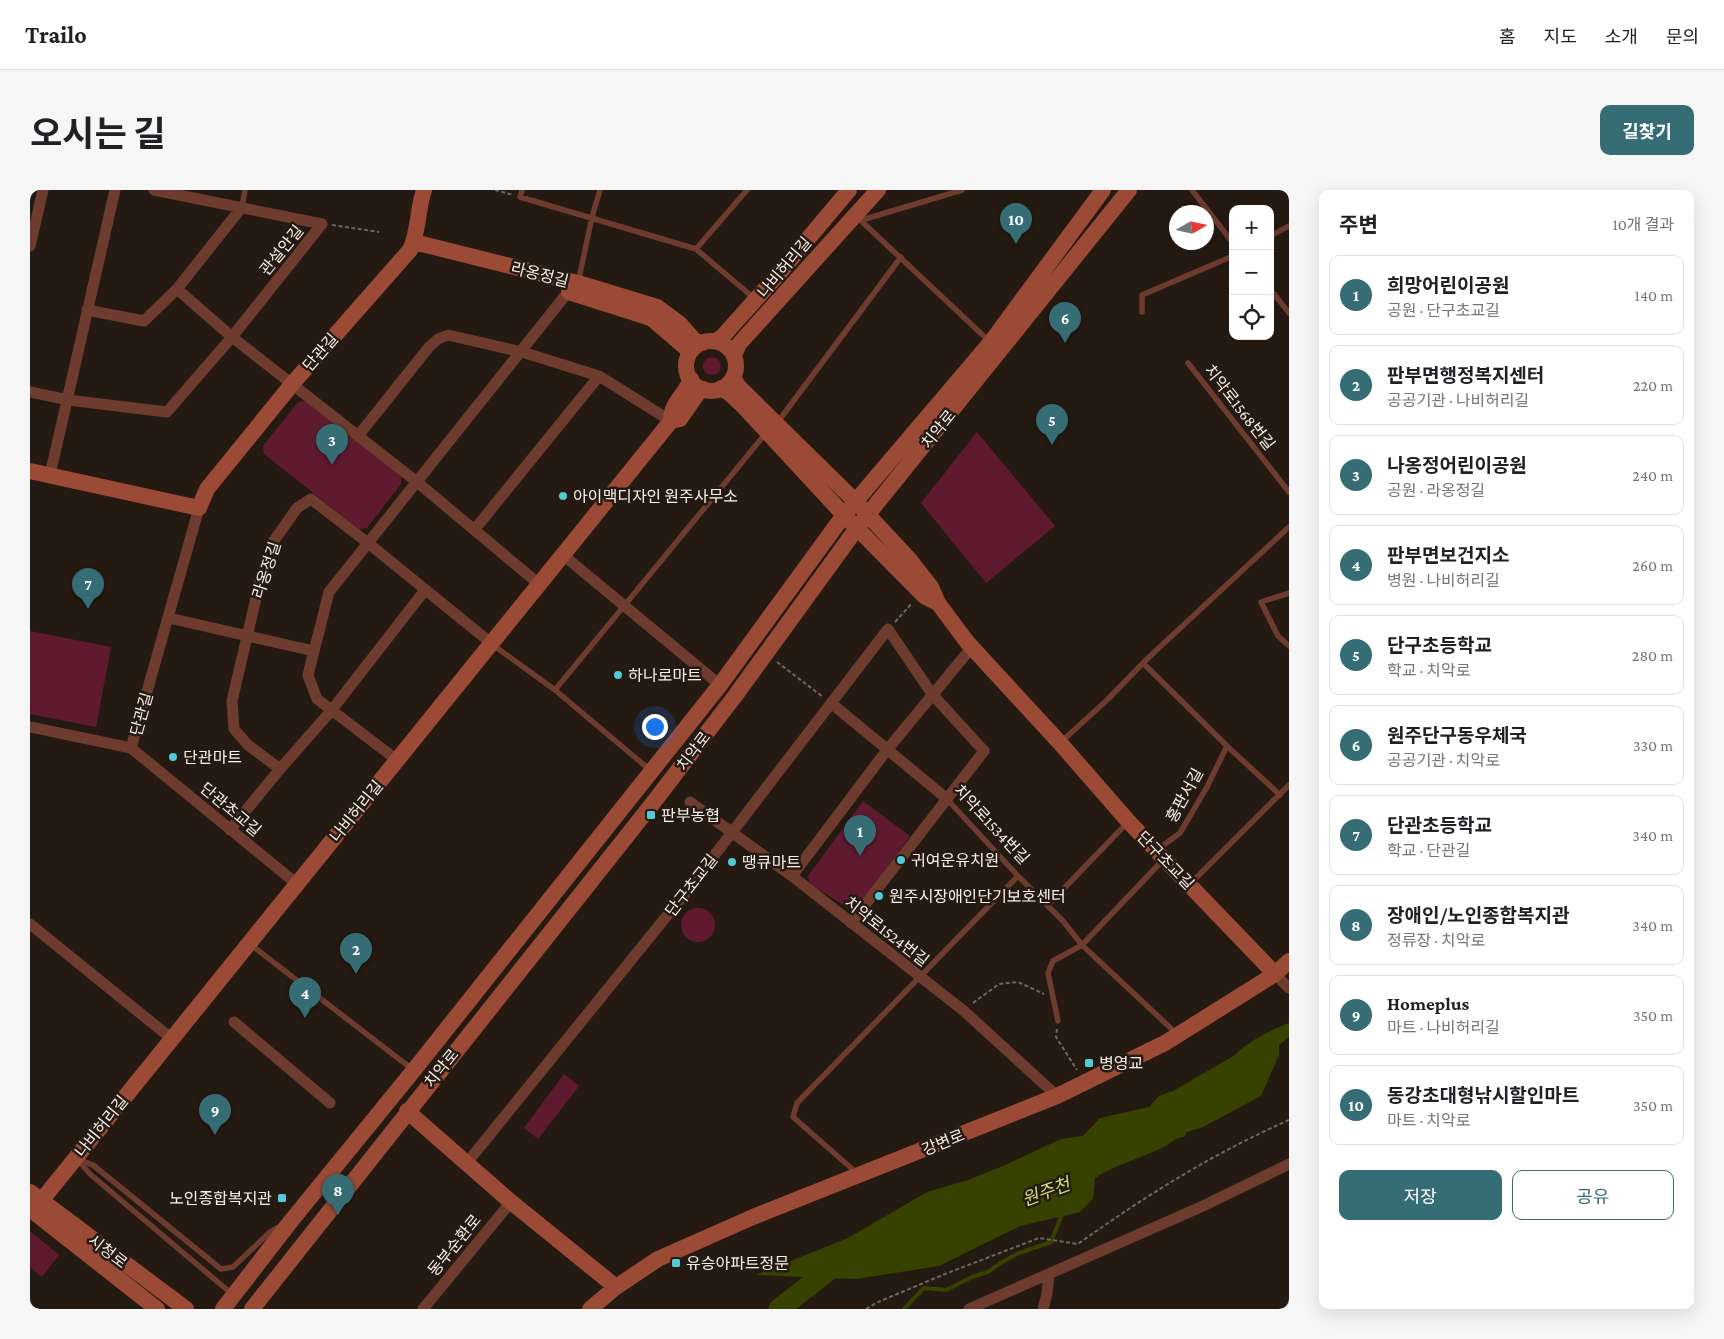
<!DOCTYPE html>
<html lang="ko">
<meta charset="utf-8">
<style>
body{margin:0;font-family:"Crimson Pro","Noto Sans KR",serif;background:#f6f6f6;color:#202124}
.controls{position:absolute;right:15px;top:15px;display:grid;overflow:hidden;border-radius:10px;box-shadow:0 5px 20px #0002}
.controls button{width:45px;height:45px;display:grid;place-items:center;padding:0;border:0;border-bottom:1px solid #e0e0e0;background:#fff;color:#202124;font:25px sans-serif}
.compass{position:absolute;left:1139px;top:15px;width:45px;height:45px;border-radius:50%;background:#fff;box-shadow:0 5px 20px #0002;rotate:81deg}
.you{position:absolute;left:624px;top:536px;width:18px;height:18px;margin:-12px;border:4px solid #fff;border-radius:50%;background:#1a73e8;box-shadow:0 0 0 8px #1a73e833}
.badge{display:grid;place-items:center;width:32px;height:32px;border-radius:50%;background:#366d75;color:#fff;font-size:16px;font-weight:700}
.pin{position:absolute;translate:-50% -41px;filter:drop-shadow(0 1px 2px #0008)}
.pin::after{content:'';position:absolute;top:26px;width:18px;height:15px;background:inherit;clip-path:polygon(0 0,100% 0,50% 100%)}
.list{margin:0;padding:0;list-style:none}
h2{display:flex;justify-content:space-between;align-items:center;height:65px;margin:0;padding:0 20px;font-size:21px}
h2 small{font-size:16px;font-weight:400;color:#757577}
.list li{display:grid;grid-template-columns:32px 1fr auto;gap:15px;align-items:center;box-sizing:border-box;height:80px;margin:0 10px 10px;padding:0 10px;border:1px solid #e0e0e0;border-radius:10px}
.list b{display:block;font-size:19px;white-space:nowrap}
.list p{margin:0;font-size:16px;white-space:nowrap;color:#757577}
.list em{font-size:16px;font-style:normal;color:#757577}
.actions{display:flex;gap:10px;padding:15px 20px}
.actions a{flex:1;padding:11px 0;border:1px solid #366d75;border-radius:10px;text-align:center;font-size:18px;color:#366d75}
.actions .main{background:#366d75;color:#fff}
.icon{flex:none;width:28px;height:28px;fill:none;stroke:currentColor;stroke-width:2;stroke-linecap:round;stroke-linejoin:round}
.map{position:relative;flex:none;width:1259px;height:1119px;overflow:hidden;border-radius:10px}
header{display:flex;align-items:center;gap:30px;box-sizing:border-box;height:70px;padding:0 25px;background:#fff;border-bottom:1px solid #e0e0e0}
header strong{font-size:24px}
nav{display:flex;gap:28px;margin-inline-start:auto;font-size:18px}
.intro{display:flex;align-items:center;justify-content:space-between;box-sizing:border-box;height:120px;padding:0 30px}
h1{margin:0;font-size:35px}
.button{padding:12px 22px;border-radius:10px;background:#366d75;color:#fff;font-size:18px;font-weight:700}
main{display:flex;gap:30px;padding:0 30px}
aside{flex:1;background:#fff;border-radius:10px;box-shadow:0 5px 20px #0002}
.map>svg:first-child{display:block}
.green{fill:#601a2f}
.water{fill:#374200}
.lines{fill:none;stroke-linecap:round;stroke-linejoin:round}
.stream{stroke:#374200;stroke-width:4}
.river{stroke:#374200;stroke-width:21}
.path{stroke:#6f665e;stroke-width:2;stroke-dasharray:4 2.5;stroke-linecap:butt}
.lane{stroke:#6e3b2f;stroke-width:5.5}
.street{stroke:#6e3b2f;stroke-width:11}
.secondary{stroke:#9b4a36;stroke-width:16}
.poi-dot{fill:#52cbd7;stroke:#251a11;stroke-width:2}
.labels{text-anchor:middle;stroke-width:5;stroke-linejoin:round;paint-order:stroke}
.street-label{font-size:16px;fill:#f7efe9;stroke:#251a11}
.poi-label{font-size:16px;fill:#f7efe9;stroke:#251a11;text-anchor:start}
.water-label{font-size:18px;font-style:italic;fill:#cbe378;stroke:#251a11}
</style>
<header>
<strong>Trailo</strong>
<nav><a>홈</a><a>지도</a><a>소개</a><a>문의</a></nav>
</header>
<div class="intro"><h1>오시는 길</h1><a class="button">길찾기</a></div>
<main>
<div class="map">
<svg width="1259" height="1119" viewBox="0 0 1259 1119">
<rect width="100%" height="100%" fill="#251a11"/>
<path class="green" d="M673 176a9 9 0 1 1 18 0a9 9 0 1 1-18 0Z
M276 211 371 286V294L337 338 329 339 234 264 233 256 268 212Z
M947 242 1025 336 956 393 891 313Z
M0 441 81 457 66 537 0 524Z
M833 611 880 646 828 720 823 721 780 694 778 686Z
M651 735a17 17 0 1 1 34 0a17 17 0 1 1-34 0Z
M534 884 549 896 508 949 494 938Z
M0 1041 29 1065 12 1087 0 1077Z"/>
<path class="water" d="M1259 833V847L1249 855V865L1231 906 1173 937 1157 942 1154 947C1146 947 1144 951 1137 955 1114 968 1088 973 1065 988L1063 1009 1050 1022 990 1036 909 1076 826 1089 726 1085 818 1048 897 1002 938 990 973 976 1031 949 1053 946 1070 928 1119 917 1129 906 1143 901 1205 865C1219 851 1241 840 1259 833Z"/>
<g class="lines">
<path class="stream" d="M874 1119 894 1098 916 1100 942 1087 958 1082 972 1072 989 1063 1021 1052 1033 1022"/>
<path class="river" d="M749 1119 808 1073 813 1072"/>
<path class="path" d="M465 0 483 5
M302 35 349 42
M865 432 882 413
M747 472 793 507
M943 813 969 794 988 792 1014 804
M1027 839 1026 847 1047 880
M836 1119 848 1112 915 1084 1009 1048 1048 1054C1115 1006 1184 963 1259 930"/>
<path class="lane" d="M492 0 490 7 666 59 725 109
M1162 0 1203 53
M212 17 215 0
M827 27 959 151
M832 30 932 0
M1240 46 1259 36
M666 59 717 0
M548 93 562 27 570 0
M1240 99 1259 123
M1112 122V105L1203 66
M1158 173 1259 302
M747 233 871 67
M1259 403 1231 412 1248 446 1259 456
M463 455 525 500 620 580
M1113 473 1197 556 1250 605
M525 500 736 243
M1032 551 1076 511 1118 468 1259 337
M916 608 988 686 1033 731 1052 755 1147 844
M1127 660 1150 643 1177 597 1197 556
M1160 694 1259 595
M1018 715 1097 633
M221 755 382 879
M1028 831 1018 783 1023 771 1052 755 1133 670
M47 969 60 984 202 1104
M48 969 63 975 191 1079 203 1077 240 1042 249 1037
M828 984 763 927 767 913 988 686"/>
<path class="street" d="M0 56 13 0
M147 99 202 147 387 292 509 394
M57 120 114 131 147 99 212 17
M0 202 38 210 137 222 202 147 292 34 124 0
M328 246 399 157 408 149 418 145 492 162 569 186 641 231
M20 285 85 0
M445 339 569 186
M533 365 690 495
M139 428 284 461
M801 513 916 608
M0 537 101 558 267 694
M101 558 169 318
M367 570 287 509 278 485 299 402 538 102
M250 579 218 555 204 539 202 511 230 391 243 352 267 318 281 309 338 353 461 453
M660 612 762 686 934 821 1027 906
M200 640 250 579 301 521 395 400
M762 686 857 560 942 457
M0 734 142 849
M1245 784 1259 798
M204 832 300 913
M436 974 657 701 858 439 902 504 954 561 821 733
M393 1119 481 1012
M939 1119 1173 1016 1259 974
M1013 1119 1017 1104 1019 1084"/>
<path class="secondary" d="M384 52 548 93 627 117 650 134 665 151 672 153
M539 102 621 128 656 158 659 164
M686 151 692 147 745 88 819 0
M656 176a25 25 0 1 1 50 0a25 25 0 1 1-50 0Z
M704 165 709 154 848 0
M703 187 708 196 826 312 879 369 901 397 908 413 937 452 1030 553 1098 631 1245 784
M691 198 699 203 714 217 814 325 894 406 908 413
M641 231 650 229 668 203 674 199
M641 231C641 212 654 207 661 189
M0 281 169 318 177 299 263 193 380 60C389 42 387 20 394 0
M377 921 481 1012 586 1097
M0 1002 156 1119
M0 1019 127 1119
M5 1023 11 1011 641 231
M193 1119 261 1031 384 880 690 495 814 325 961 152 1073 0
M222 1119 623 613 705 506 827 338 1099 0
M560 1119 586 1097 628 1069 723 1027 1027 906 1135 853 1245 784 1259 771"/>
</g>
<g class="poi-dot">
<circle cx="533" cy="306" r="5"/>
<circle cx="588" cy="485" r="5"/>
<circle cx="143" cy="567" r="5"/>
<rect x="616" y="620" width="10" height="10" rx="2.5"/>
<circle cx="871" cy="670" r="5"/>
<circle cx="702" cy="672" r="5"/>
<circle cx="849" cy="706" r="5"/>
<rect x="1054" y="868" width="10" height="10" rx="2.5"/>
<rect x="247" y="1003" width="10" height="10" rx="2.5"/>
<rect x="641" y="1068" width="10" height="10" rx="2.5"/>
</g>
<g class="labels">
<g class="street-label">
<text transform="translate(251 60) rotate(-51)" y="6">관설안길</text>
<text transform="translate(754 77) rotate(-50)" y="6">나비허리길</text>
<text transform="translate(510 84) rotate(14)" y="6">라옹정길</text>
<text transform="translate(290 162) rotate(-49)" y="6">단관길</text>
<text transform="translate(1210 217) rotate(52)" y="6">치악로1568번길</text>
<text transform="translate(908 239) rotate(-51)" y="6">치악로</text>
<text transform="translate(236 380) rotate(-72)" y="6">라옹정길</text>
<text transform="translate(111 524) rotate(-74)" y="6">단관길</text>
<text transform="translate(663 561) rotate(-53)" y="6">치악로</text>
<text transform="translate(1154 605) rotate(-61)" y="6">홍판서길</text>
<text transform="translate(201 619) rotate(40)" y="6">단관초교길</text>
<text transform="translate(326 621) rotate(-51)" y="6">나비허리길</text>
<text transform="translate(962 634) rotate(47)" y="6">치악로1534번길</text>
<text transform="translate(1136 670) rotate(46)" y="6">단구초교길</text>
<text transform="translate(661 695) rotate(-52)" y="6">단구초교길</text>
<text transform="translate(857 741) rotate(38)" y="6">치악로1524번길</text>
<text transform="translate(411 878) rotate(-51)" y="6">치악로</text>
<text transform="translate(71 936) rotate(-51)" y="6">나비허리길</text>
<text transform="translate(913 952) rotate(-22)" y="6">강변로</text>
<text transform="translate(424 1055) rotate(-51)" y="6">동부순환로</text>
<text transform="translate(78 1061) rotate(37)" y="6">시청로</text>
</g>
<g class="poi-label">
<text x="543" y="312">아이맥디자인 원주사무소</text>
<text x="598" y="491">하나로마트</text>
<text x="153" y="573">단관마트</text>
<text x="631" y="631">판부농협</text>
<text x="881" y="676">귀여운유치원</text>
<text x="712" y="678">땡큐마트</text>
<text x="859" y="712">원주시장애인단기보호센터</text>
<text x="1069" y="879">병영교</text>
<text x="242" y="1014" text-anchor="end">노인종합복지관</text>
<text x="656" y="1079">유승아파트정문</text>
</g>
<g class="water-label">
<text transform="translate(1016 1002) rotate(-20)" y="6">원주천</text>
</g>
</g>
</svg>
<div class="controls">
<button>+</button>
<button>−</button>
<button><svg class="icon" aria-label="locate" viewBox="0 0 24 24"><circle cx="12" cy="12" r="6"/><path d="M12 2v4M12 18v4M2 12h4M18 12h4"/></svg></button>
</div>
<svg class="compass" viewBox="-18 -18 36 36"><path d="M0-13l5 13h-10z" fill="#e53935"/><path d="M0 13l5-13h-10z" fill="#757577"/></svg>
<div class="you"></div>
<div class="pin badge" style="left:830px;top:666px">1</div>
<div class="pin badge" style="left:326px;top:784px">2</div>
<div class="pin badge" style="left:302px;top:275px">3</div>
<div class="pin badge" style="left:275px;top:828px">4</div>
<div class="pin badge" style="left:1022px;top:255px">5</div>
<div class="pin badge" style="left:1035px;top:153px">6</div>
<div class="pin badge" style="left:58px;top:419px">7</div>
<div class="pin badge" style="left:308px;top:1025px">8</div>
<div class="pin badge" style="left:185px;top:945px">9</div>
<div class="pin badge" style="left:986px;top:54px">10</div>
</div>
<aside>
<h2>주변<small>10개 결과</small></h2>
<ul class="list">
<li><span class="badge">1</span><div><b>희망어린이공원</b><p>공원 · 단구초교길</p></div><em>140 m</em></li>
<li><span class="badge">2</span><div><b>판부면행정복지센터</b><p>공공기관 · 나비허리길</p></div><em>220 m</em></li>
<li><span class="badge">3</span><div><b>나옹정어린이공원</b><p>공원 · 라옹정길</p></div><em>240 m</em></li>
<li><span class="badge">4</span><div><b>판부면보건지소</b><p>병원 · 나비허리길</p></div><em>260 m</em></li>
<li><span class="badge">5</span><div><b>단구초등학교</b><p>학교 · 치악로</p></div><em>280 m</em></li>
<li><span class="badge">6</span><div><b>원주단구동우체국</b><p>공공기관 · 치악로</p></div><em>330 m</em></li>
<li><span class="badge">7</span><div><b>단관초등학교</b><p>학교 · 단관길</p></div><em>340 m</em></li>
<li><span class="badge">8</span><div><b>장애인/노인종합복지관</b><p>정류장 · 치악로</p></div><em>340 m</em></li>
<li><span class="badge">9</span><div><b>Homeplus</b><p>마트 · 나비허리길</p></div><em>350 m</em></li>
<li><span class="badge">10</span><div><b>동강초대형낚시할인마트</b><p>마트 · 치악로</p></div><em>350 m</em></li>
</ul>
<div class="actions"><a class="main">저장</a><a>공유</a></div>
</aside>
</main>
